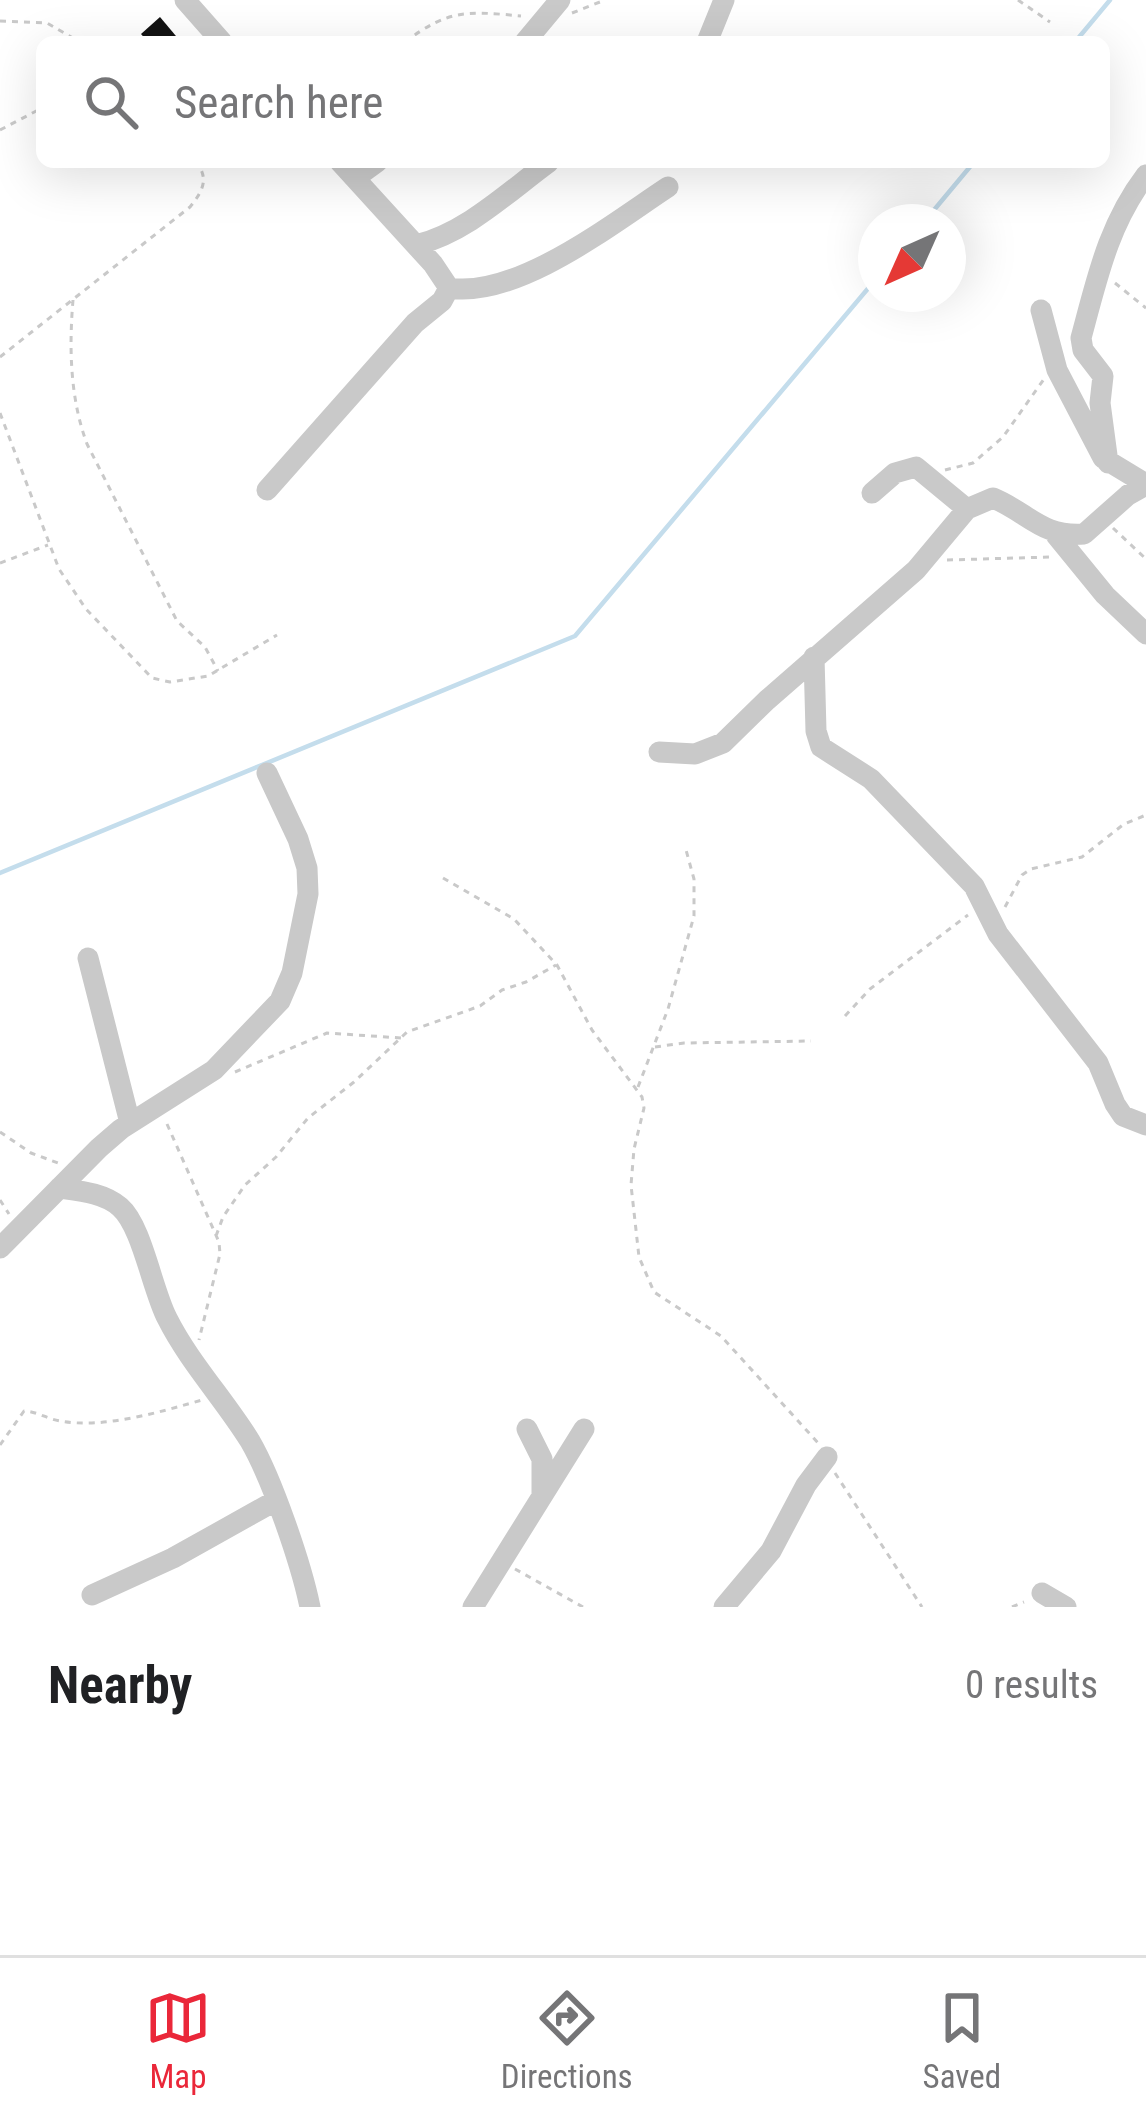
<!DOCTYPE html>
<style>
body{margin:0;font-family:"Roboto Condensed",sans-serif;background:#f6f6f6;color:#202124}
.compass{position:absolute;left:858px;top:204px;width:108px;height:108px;border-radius:50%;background:#fff;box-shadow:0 12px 48px #0002;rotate:225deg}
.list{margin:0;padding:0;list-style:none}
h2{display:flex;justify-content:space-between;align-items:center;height:156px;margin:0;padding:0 48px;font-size:51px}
h2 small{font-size:39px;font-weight:400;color:#757577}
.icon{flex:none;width:66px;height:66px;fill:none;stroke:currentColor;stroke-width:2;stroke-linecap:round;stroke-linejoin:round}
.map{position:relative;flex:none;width:1146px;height:1607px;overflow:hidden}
.search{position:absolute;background:#fff;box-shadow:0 12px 48px #0002;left:36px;right:36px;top:36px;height:132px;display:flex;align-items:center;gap:30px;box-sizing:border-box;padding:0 42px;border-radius:18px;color:#757577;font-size:45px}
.sheet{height:348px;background:#fff}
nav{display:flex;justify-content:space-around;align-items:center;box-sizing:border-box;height:168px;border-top:3px solid #e0e0e0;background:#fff;font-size:33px;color:#757577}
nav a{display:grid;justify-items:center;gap:6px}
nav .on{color:#ea2739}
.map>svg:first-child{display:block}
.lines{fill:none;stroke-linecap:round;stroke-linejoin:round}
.stream{stroke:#c4ddec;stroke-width:4.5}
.building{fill:#131313}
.path{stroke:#c9c9c9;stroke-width:3;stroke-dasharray:6 6;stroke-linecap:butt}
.minor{stroke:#c9c9c9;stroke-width:21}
</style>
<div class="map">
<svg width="1146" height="1607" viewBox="0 0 1146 1607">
<rect width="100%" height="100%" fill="#fff"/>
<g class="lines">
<path class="stream" d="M1075 42 1110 0
M924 222 974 162
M0 873 575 636 876 279"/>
</g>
<path class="building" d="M160 17 181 42H148L141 34Z"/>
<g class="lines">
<path class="path" d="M1018 0 1050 22
M572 13 605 0
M0 21 47 23 80 42
M405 42C449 9 467 11 521 16
M0 130 42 108
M1115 283 1146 308
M73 300C69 348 70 398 87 444L177 621 205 647 218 671
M0 357 190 207C202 192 210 179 196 162
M0 413 59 569 86 609 152 678 170 682 208 676 277 635
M945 470 973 463 1003 437 1044 379
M1113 528 1146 559
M947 560 1051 557
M0 563 48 545
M443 878 514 919 557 965 592 1030 642 1097 644 1108 634 1149 631 1185 639 1257 654 1292 721 1336 819 1444
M1005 907 1022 875 1031 869 1082 857 1124 824 1146 815
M845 1016 870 989 968 915
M655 1047 684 1043 811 1041
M235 1072 327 1033 402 1038
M638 1087 668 1009 694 916V879L686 850
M167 1124 219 1242 220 1254 199 1340
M0 1132 31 1153 58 1163
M0 1200 9 1214
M216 1236 223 1217 245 1185 276 1157 308 1118 354 1082 407 1032 480 1006 502 990 526 982 556 965
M0 1445 24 1411C36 1411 47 1419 60 1421 104 1429 160 1412 202 1400
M835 1473 922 1607
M515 1569 583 1607
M1012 1607 1024 1602"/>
<path class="minor" d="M185 0 222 42
M525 42 560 0
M707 42 724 0
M355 178 377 162
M416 245C466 233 508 192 549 162
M449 288C517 299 613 223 668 187
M1041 310 1057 370 1103 458 1146 484
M1108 463 1100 403 1103 376 1083 350 1081 338C1097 279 1108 225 1146 175
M267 490 415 323 442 301 449 288 433 264 340 162
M872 493 895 473 916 467 967 509 993 498C1029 513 1041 537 1084 534L1128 495 1146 485
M1056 535 1105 595 1146 634
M814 657 816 731 821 747 871 779 974 886 998 934 1098 1063 1115 1104 1123 1116 1146 1125
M659 752 695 754 723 743 767 700 916 570 967 509
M88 958 130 1123
M59 1188C80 1191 104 1193 120 1207 142 1226 152 1289 167 1318 189 1362 224 1399 250 1441 272 1479 301 1563 310 1607
M0 1248 99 1148 121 1129 214 1070 280 1001 292 973 308 894 307 868 298 839 267 773
M527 1429 542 1459V1495
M1042 1593 1066 1607
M92 1595 173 1558 275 1501
M473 1607 584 1429
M724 1607 771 1551 806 1485 827 1457"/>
</g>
</svg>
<svg class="compass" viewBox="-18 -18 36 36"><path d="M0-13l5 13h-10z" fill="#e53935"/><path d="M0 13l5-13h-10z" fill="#757577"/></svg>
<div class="search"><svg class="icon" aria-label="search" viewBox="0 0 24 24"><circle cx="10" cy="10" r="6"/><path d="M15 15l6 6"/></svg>Search here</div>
</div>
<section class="sheet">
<h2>Nearby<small>0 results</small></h2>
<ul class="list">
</ul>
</section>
<nav>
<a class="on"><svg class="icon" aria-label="map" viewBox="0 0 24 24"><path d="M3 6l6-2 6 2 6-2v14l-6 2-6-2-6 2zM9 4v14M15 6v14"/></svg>Map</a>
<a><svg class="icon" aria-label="directions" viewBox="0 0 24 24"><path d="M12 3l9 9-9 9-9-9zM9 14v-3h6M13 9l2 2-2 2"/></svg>Directions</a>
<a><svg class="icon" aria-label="saved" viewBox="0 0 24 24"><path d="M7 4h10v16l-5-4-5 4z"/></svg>Saved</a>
</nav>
